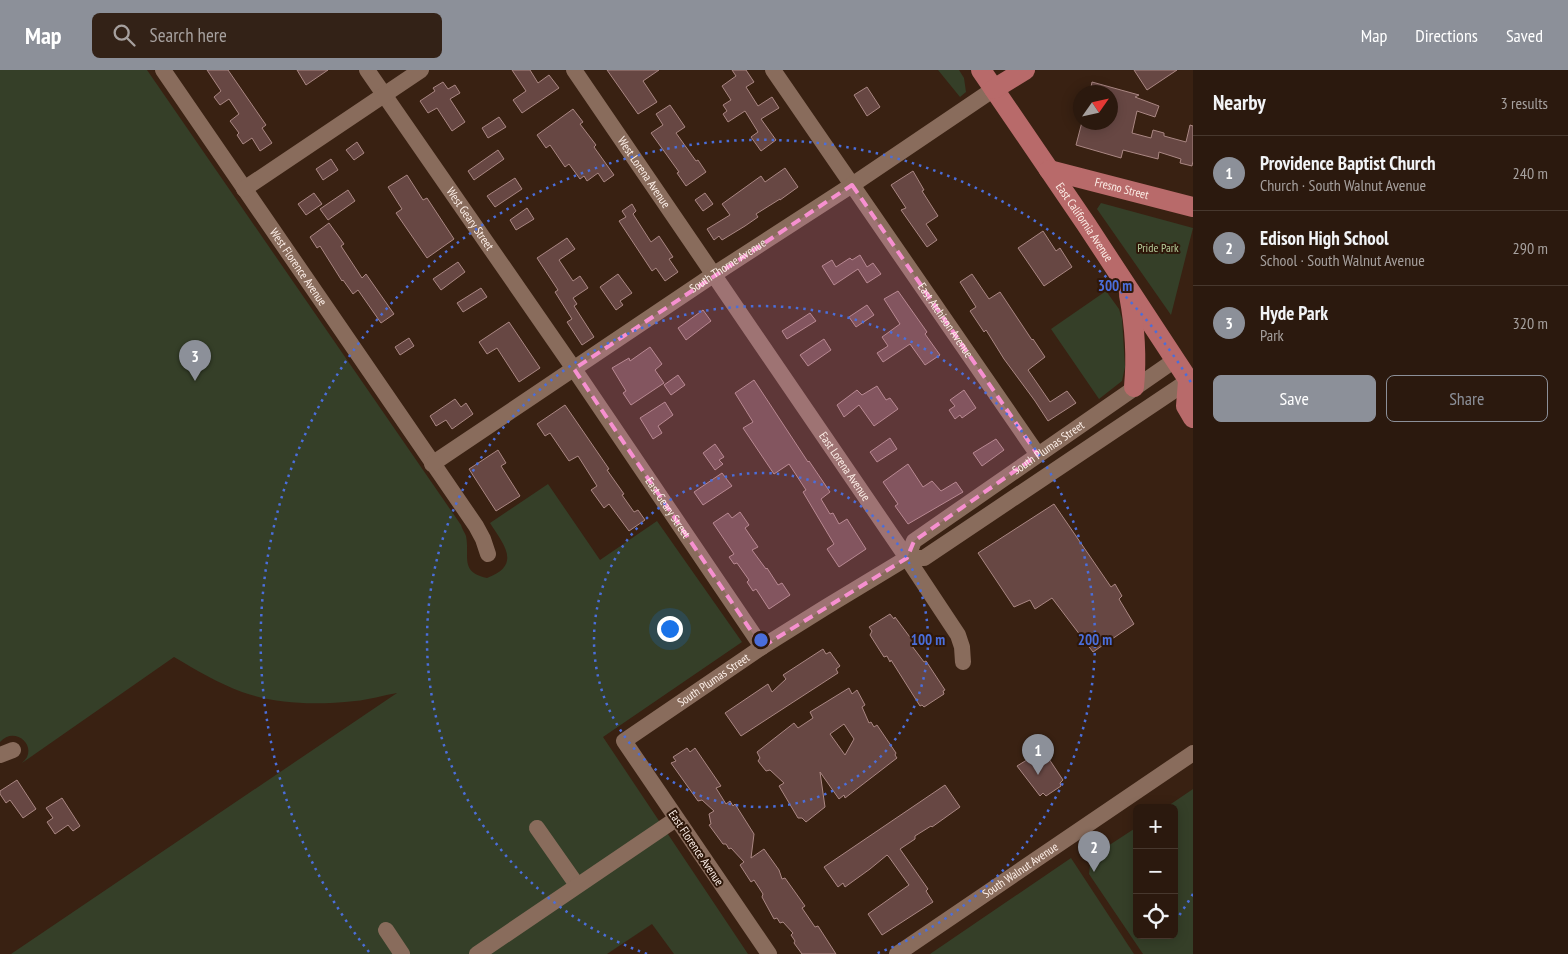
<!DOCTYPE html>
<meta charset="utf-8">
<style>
body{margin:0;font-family:"PT Sans Narrow",sans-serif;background:#332217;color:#f1f3f6}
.controls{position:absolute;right:15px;bottom:15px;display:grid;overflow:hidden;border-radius:8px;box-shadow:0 2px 12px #0003}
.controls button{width:45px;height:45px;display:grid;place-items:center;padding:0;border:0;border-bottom:1px solid #47382e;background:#2b190e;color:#f1f3f6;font:25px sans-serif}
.compass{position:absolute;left:1073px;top:15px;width:45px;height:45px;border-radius:50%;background:#2b190e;box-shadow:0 2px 12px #0003;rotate:56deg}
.you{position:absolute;left:669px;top:558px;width:18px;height:18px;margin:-12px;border:4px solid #fff;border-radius:50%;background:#1a73e8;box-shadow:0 0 0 8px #1a73e833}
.badge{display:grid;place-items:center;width:32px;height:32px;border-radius:50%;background:#8c9099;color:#fff;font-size:16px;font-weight:700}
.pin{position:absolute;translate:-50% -41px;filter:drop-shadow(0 1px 2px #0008)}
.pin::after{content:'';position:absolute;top:26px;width:18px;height:15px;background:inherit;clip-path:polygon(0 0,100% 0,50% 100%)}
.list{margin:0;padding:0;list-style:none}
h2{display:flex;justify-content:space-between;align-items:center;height:65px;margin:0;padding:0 20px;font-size:21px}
h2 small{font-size:16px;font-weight:400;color:#a6a09e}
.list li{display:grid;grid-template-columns:32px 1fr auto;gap:15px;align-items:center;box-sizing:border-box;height:75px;padding:0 20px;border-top:1px solid #47382e}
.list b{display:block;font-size:19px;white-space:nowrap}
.list p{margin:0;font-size:16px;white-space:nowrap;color:#a6a09e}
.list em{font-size:16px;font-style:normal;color:#a6a09e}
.actions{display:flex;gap:10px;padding:15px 20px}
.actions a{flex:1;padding:11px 0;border:1px solid #8c9099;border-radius:8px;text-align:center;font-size:18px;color:#8c9099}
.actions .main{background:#8c9099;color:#fff}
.icon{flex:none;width:28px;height:28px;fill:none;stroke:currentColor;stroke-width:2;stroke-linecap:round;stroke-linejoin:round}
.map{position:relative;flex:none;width:1193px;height:884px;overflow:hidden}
header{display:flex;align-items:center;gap:30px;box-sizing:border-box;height:70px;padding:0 25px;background:#8c9099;color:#fff}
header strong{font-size:24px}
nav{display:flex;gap:28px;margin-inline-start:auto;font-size:18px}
.search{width:350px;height:45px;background:#332217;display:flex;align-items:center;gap:12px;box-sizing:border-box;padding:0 18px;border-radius:8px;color:#a6a09e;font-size:19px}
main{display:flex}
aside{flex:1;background:#2b190e}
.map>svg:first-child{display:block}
.green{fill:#353f28}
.building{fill:#674743;stroke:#aa8783;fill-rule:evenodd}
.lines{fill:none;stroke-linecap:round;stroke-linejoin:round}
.minor{stroke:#896c5c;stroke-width:16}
.major{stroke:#b86a6a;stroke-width:20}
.marked{fill:#f690d0;fill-opacity:0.2;stroke:#f690d0;stroke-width:4;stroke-dasharray:10 6;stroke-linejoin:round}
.ring{fill:none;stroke:#4a6edb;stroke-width:2.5;stroke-dasharray:2.5 5}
.labels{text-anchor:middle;stroke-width:4;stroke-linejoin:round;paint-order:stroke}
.street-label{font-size:12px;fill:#fdefe8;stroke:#2e1709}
.park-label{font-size:12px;fill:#b3ca99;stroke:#2e1709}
.centre{fill:#4a6edb;stroke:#2e1709;stroke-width:2.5}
.ring-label{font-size:15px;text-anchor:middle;font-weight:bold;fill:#4a6edb;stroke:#2e1709;stroke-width:4;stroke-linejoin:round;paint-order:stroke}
</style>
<header>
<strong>Map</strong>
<div class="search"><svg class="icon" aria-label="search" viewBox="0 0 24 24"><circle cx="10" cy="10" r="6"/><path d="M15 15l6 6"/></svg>Search here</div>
<nav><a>Map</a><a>Directions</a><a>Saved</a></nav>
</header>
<main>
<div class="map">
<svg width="1193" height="884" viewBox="0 0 1193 884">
<rect width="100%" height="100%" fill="#392112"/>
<path class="green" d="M0 0H147L461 455C462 459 465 463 466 466 470 486 459 502 487 508 522 495 504 475 490 453L548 414 600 490 657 451 742 572 603 667 748 884H674L652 854 607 884H11L397 623C383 625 369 630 355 631 318 635 278 635 242 622 218 613 196 600 174 587L22 693C22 693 27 688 27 687 34 672 13 657 0 672Z
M938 0H959L964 8 966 22 960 27Z
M1101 133 1193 158 1171 245 1097 139Z
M1106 221 1119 239 1122 249 1125 297 1122 311 1099 329 1051 259Z
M1193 719V884H1143L1089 804 1091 787 1137 757V865H1174V738H1165Z
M1071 788 1134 884H930Z"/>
<path class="building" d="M207 0H228L266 55 262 58 272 73 260 81 252 68 243 74 237 65 239 63 230 51 239 44 229 29 220 35 214 27 221 21Z
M297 0H328L306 15Z
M512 0H530L538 13 549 5 559 18 522 43 513 30 526 21Z
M607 0H659L643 11 657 32 638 44Z
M732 0H746L754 12 746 17 758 36 772 27 779 38 761 49 776 70 761 81 751 67 758 62 745 41 728 52 723 44 727 41 723 35 731 30 722 16 736 6Z
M1134 0H1177L1147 20Z
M443 12 448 19 455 15 460 23 450 29 465 52 452 61 437 38 428 43 420 31 435 21 433 18Z
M1092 12 1139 25 1135 27 1159 36 1155 47 1137 41 1132 63 1151 68 1153 60 1164 63V66L1186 72 1190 55 1193 56V91L1192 96 1180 93 1181 89 1159 82 1158 89 1123 80 1121 88 1076 75 1082 52H1110V22H1090Z
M867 17 880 37 867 46 854 25Z
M670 35 685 57 676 63 696 91 698 90 706 102 686 116 677 103 679 102 651 63 663 55 656 44Z
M573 39 583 52 580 54 596 75 594 77 614 105 604 112 598 103 587 111 584 106 580 109 569 94 565 97 550 75 546 78 537 65Z
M499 47 506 57 488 68 482 58Z
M357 72 364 83 354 90 346 80Z
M498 80 504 89 474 110 468 101Z
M331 89 338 100 323 110 316 99Z
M785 98 798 117 780 130V129L756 144 758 147 745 156 722 170 719 166 714 170 707 159 730 145 722 134 761 106 765 112Z
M913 101 924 120 922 121 938 146 926 154 937 170 927 177 901 140 906 138 891 115Z
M407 105 423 130 427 128 454 169 427 188 396 143 402 139 388 117Z
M515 108 522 119 495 137 487 126Z
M348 120 355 131 328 150 320 139Z
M314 123 322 134 306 145 298 134Z
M705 123 713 134 703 141 695 130Z
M632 134 636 141 633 144 651 172 659 166 673 187 669 189 678 202 665 211 656 198 652 201 619 151 626 147 622 141Z
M527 138 534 149 516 160 510 150Z
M329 153 344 174 341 176 362 208 366 204 394 244 381 253 358 220 353 224 343 210 342 211 320 176 317 178 310 167Z
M1043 161 1056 181 1060 178 1072 197 1044 216 1018 178Z
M567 168 575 179 559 190 573 211 580 206 588 218 573 228 577 234 574 236 594 267 582 275 567 252 572 249 555 222 558 220 537 188Z
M860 185 867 197 873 193 881 204 867 213 858 199 834 215 822 196 832 190 836 197 850 188 852 190Z
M458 192 465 202 441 220 433 209Z
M618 204 632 223 620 231 623 235 616 240 600 217Z
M972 204 989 229 1000 222 1032 270 1033 269 1045 287 1028 300 1050 332 1067 321 1076 333 1048 351 1035 331 1004 289 986 260 984 262 970 241 976 237 960 212Z
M481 218 487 227 463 242 457 233Z
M898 221 927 262 925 264 940 285 925 295 910 274 883 292 877 283 888 276 882 267 900 254 884 229Z
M867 235 874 245 856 257 849 247Z
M703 240 711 251 686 270 678 258Z
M810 243 816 251 787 269 782 261Z
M509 252 540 298 519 312 497 278 487 284 479 272Z
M409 268 414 276 400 285 395 277Z
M824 269 831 280 808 296 800 285Z
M650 277 662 294 655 300 664 313 631 335 623 323 626 321 612 298 629 288 630 291Z
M678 305 685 315 671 325 664 315Z
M754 310 808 392 809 391 830 422 821 429 830 444 833 443 839 454 847 449 866 479 839 497 827 479 834 474 803 422 806 420 789 394 774 404 743 358 753 352 735 323Z
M877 316 886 330 890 328 898 339 874 356 859 335 844 347 837 335 857 320 862 325Z
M964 320 976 338 962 348 960 345 955 349 949 340 955 336 950 330Z
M455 329 461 337 466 333 473 344 452 359 446 350 436 356 430 346Z
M665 332 673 345 658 356 662 363 653 369 640 348Z
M565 335 609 399 607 400 624 424 622 425 634 442 638 440 645 450 629 461 609 434 604 438 591 420 597 416 578 386 569 391 550 363 545 366 537 354Z
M890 368 897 379 877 392 870 382Z
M996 369 1004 380 982 396 973 383Z
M715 374 724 387 719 390 723 394 715 400 703 383Z
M498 380 506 393 501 396 520 426 496 441 469 399Z
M908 394 923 417 932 411 941 421 956 412 963 422 908 454 895 436 898 434 883 412Z
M722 403 732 416 703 435 694 422Z
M1054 434 1111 517 1115 514 1122 526 1119 529 1134 554 1093 582 1052 528 1035 539 1030 530 1014 537 978 483Z
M740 442 749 455 745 458 758 477 752 480 766 499 767 498 778 515 782 513 790 525 769 539 756 519 753 521 747 512 749 510 737 493 734 494 729 487 734 484 713 453 728 443 732 448Z
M890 544 894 549 895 547 915 574 912 576 924 592 926 591 945 620 943 621 944 624 924 637 922 635 920 636 891 590 890 592 887 586 884 587 870 565 872 561 869 557Z
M823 579 826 584 830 582 840 596 836 599 838 603 741 666 725 643 768 614 772 622 786 609 783 605Z
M849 618 852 624 857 620 865 635 862 637 869 653 871 652 874 657 877 655 896 683 895 685 897 688 845 728 844 725 839 729 820 702 825 737 806 752 802 748H798L779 716 784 713 770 700 766 701 758 691 760 688 757 682 794 653 798 658 813 648 810 642ZM844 654 854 669 845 685 830 664Z
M687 678 690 682 695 678 721 716 716 718 726 734 730 731 733 736 735 734 754 764 751 788 764 779 779 800 782 809 785 808 805 836 802 838 815 857 818 856 836 884H802L794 873 795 871 791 865 793 863 783 852 780 853 777 848 774 849 762 827 763 824 754 810 751 812 740 795 744 792 731 778 729 779 726 774H723L709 755 711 754 709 744 714 741 702 730 698 731 671 693 676 691 673 687Z
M1043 680 1063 710 1060 713 1061 716 1046 726 1043 723 1040 726 1017 696Z
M17 710 36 739 23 748 10 730 6 733 0 724V721Z
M945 715 960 737 932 757 931 756 915 766V769L900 779 928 819 926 821 933 832 882 865 868 844 909 815 889 787 887 785 870 799 845 817 843 813 838 817 824 797Z
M62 728 80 756 73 761 68 755 55 764 47 752 53 748 46 738Z"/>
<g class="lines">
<g class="minor">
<path id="s1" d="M163 0 476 456 483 469 488 484"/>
<path id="s2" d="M367 0 574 299 762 577"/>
<path id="s3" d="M574 0 907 488 958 565 962 577 963 592"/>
<path id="s4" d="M773 0 1038 385"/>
<path d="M244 119 421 0"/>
<path id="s5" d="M432 394 713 205 852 115 994 19"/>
<path id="s6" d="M907 488 914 471 1175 290"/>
<path d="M0 685 13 680"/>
<path d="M537 758 577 815"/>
<path d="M386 860 402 884"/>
<path d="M477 884 676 749"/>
<path id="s7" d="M769 884 624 671 762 577 826 537 907 488H924L1188 311"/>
<path id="s8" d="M897 884 1193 683"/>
</g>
<g class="major">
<path id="s9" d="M981 0 1086 154 1193 317"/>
<path d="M994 19 1025 0"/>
<path id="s10" d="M1049 100 1193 137"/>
<path d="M1129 225C1135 257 1137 286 1134 317"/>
<path d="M1188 311 1186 336 1193 348"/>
</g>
</g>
<path class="marked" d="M852 115 1038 385 914 471 907 488 762 577 574 299Z"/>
<g class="ring">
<circle cx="761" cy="570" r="167"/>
<path d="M647 884A334 334 0 1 1 875 884"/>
<path d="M1193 824A501 501 0 0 1 1176 850M369 882A501 501 0 1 1 1193 316"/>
</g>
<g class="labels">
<g class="street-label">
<text dy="4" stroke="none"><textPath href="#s3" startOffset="124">West Lorena Avenue</textPath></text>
<text dy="4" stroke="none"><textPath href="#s10" startOffset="75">Fresno Street</textPath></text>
<text dy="4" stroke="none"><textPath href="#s2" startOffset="181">West Geary Street</textPath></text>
<text dy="4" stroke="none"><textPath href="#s9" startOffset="184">East California Avenue</textPath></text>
<text dy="4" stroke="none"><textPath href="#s5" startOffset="356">South Thorne Avenue</textPath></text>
<text dy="4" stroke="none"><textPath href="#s1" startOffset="239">West Florence Avenue</textPath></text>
<text dy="4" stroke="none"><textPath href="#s4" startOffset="304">East Atchison Avenue</textPath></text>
<text dy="4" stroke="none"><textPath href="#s6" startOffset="182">South Plumas Street</textPath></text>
<text dy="4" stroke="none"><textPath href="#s3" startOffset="480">East Lorena Avenue</textPath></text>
<text dy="4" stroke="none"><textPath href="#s2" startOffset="531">East Geary Street</textPath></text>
<text dy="4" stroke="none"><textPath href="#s7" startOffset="366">South Plumas Street</textPath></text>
<text transform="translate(696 778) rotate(56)" y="4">East Florence Avenue</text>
<text dy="4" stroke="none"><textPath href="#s8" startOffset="149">South Walnut Avenue</textPath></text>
</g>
<g class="park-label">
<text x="1158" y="182">Pride Park</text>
</g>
</g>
<circle cx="761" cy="570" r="8" class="centre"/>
<g class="ring-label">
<text x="1115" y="221">300 m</text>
<text x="928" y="575">100 m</text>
<text x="1095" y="575">200 m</text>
</g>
</svg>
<div class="controls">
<button>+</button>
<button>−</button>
<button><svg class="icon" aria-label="locate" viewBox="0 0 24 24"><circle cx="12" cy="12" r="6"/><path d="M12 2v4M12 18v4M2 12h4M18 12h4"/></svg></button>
</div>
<svg class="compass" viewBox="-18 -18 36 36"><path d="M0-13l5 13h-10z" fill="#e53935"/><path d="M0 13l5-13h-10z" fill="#a6a09e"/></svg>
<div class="you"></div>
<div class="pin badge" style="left:1038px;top:705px">1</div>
<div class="pin badge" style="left:1094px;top:802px">2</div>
<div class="pin badge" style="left:195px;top:311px">3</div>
</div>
<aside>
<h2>Nearby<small>3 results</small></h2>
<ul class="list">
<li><span class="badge">1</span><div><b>Providence Baptist Church</b><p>Church · South Walnut Avenue</p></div><em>240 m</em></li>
<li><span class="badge">2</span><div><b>Edison High School</b><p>School · South Walnut Avenue</p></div><em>290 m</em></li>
<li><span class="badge">3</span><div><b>Hyde Park</b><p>Park</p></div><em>320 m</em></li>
</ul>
<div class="actions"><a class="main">Save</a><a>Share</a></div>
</aside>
</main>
